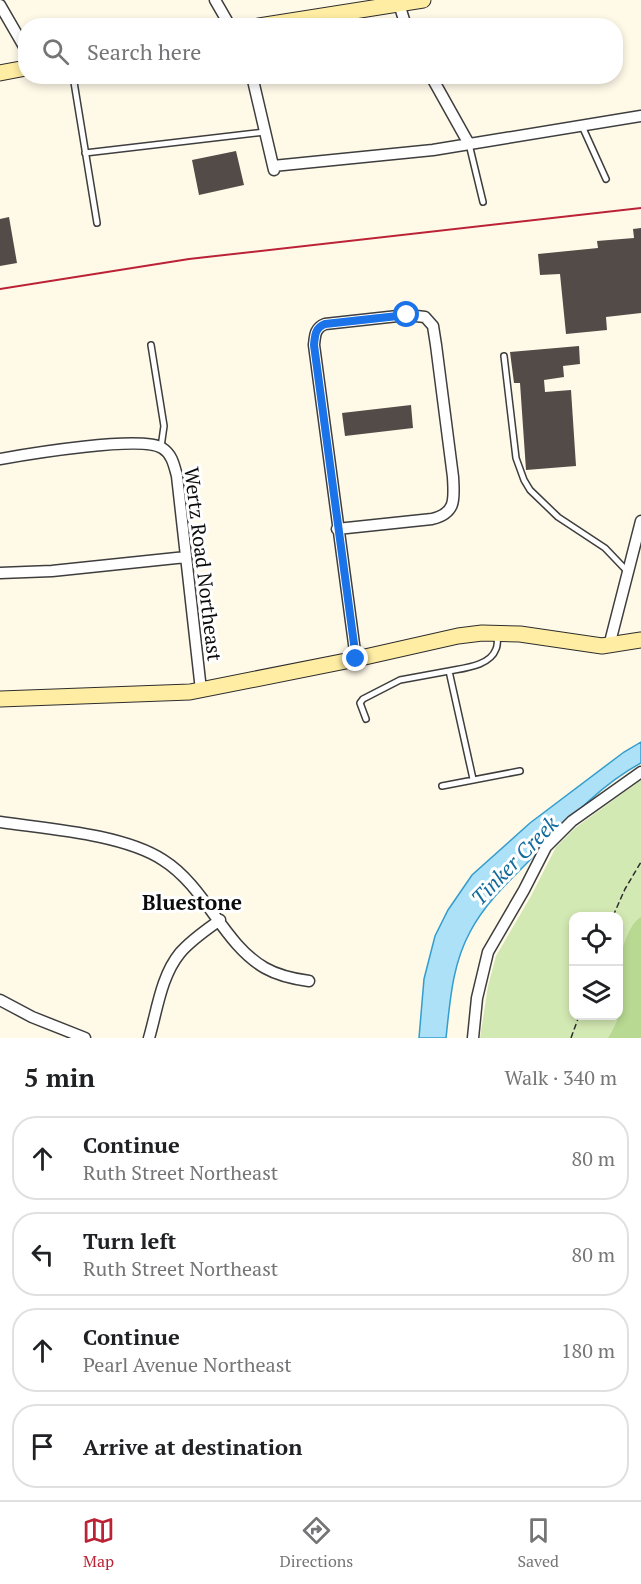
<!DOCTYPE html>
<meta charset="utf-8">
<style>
body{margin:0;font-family:"PT Serif",serif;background:#f2f2f2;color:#202124}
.controls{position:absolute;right:18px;bottom:18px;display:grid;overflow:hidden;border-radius:12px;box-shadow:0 3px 9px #0003}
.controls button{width:54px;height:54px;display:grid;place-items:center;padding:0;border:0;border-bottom:2px solid #e0e0e0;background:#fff;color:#202124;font:30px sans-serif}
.stop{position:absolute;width:18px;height:18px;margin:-14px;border:4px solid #1a73e8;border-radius:50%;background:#fff}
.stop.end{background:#1a73e8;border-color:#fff;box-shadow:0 2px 6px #0008}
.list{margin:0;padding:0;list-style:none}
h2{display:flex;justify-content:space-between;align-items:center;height:78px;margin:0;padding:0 24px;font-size:26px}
h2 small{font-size:20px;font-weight:400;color:#757577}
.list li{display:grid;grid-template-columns:39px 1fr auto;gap:18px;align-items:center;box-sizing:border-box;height:84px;margin:0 12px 12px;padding:0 12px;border:2px solid #e0e0e0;border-radius:24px}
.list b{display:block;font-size:22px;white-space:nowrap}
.list p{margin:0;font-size:20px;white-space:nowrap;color:#757577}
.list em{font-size:20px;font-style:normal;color:#757577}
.icon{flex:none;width:33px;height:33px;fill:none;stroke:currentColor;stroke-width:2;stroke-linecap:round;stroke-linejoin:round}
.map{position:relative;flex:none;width:641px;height:1038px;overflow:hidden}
.search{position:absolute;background:#fff;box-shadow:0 3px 9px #0003;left:18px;right:18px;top:18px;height:66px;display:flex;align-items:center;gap:15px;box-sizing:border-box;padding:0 21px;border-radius:24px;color:#757577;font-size:22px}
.sheet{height:462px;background:#fff}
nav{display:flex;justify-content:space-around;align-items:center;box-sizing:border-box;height:84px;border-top:2px solid #e0e0e0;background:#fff;font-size:16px;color:#757577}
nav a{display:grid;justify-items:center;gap:3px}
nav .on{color:#bb2236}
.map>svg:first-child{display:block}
.green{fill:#d3e9b3;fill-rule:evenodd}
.forest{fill:#b8d992}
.water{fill:#ade1f7;stroke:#339dce;stroke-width:1.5}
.building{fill:#534b47}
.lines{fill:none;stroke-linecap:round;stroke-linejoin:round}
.service-casing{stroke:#3e3e3e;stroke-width:8}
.minor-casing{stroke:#3e3e3e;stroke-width:13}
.secondary-casing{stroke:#2d2d2d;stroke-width:17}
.path{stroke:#2d2d2d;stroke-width:1.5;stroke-dasharray:6 3;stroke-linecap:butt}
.service{stroke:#fff;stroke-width:5}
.minor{stroke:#fff;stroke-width:10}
.secondary{stroke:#ffeda3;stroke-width:15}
.rail{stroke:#bb2236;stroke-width:2}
.route{stroke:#1a73e8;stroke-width:8}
.labels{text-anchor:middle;stroke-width:6;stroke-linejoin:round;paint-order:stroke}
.street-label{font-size:20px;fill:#0b0b0b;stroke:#fff}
.water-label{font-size:21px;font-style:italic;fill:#146c9c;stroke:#fff}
.neighbourhood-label{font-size:21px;font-weight:bold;fill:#0b0b0b;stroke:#fff}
</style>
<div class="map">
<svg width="641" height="1038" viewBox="0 0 641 1038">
<rect width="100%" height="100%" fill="#fff9e8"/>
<path class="green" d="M641 780V1038H480L488 986 496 956 531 896 556 847 575 828ZM574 916H618V1016H574Z"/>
<path class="forest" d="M641 917V1038H608C616 1026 622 1010 623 995 624 983 618 969 620 958 623 945 630 923 641 917Z"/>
<path class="water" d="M641 742V763C597 787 563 826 528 862 507 883 484 905 470 932 452 965 450 1002 446 1038H419L424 979 435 936 448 910 472 875 530 823 624 752Z"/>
<path class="building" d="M236 151 244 185 199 195 192 160Z
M9 217 17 263 0 266V219Z
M641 228V313L606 317 607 330 566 334 560 274 540 275 538 254 598 248 597 241 634 238 633 229Z
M579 346 580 364 563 366 564 377 544 380 545 392 571 390 576 466 526 470 520 383H514L510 352Z
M411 405 413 428 345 436 342 413Z"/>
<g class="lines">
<defs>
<path id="service" d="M73 76 97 223
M582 126 606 179
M469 144 483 202
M85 153 265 132
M151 345 164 426 161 447
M504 356 516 458 524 480 530 490 558 517 605 548 627 571
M366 719 360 703 363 699 400 680 449 671
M473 779 449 671C464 668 490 666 496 649 498 645 497 639 498 634
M442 786 520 771"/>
<path id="minor" d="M215 0 230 26
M399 4 406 26
M0 5 26 50
M252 76 274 170
M431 76 469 144
M273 166 433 150 641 116
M0 459C28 454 142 435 162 448 172 454 174 465 177 476L201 690
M337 529 432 519C457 513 454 498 453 477L436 345 433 326 425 317 407 315 325 324C315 328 315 335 314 345L356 659
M0 573 52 571 186 557
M609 646 641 521
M0 822C48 829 123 834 163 860 206 887 223 944 265 968 279 976 294 979 309 981
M0 1000 32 1017 85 1038
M149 1038C157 1011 161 976 180 953 191 940 206 930 220 920
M473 1038 477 998 488 952 524 890 546 847 572 821 641 772"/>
<path id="secondary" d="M259 26 423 0
M0 73 26 68
M0 699 190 692 356 659 458 636 482 633 520 634 602 646 641 640"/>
</defs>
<use href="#service" class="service-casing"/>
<use href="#minor" class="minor-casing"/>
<use href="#secondary" class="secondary-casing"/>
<path class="path" d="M613 916 625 889 641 862
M571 1038 579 1016"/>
<use href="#service" class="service"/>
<use href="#minor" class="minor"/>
<use href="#secondary" class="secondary"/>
<path class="rail" d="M0 289 189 259 641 208"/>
</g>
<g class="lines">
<path class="route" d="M356 659 314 345C315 335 315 328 325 324L407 315"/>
</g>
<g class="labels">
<g class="street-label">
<text transform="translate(203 564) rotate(83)" y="7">Wertz Road Northeast</text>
</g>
<g class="water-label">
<text transform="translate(515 861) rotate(-46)" y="7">Tinker Creek</text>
</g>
<g class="neighbourhood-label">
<text x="192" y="910">Bluestone</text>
</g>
</g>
</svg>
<div class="controls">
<button><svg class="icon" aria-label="locate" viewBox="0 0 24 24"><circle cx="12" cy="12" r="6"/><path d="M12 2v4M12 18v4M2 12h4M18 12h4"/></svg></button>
<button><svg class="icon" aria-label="layers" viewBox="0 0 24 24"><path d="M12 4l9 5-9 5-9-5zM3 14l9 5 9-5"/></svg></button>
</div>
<div class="stop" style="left:407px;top:315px"></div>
<div class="stop end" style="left:356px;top:659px"></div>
<div class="search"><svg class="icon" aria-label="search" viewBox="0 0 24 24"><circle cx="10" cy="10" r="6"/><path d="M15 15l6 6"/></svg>Search here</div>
</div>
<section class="sheet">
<h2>5 min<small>Walk · 340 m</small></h2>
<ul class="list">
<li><svg class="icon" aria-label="ahead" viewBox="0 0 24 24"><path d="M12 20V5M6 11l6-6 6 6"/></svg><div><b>Continue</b><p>Ruth Street Northeast</p></div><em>80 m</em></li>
<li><svg class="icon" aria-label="left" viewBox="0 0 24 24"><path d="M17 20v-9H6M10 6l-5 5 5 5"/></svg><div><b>Turn left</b><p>Ruth Street Northeast</p></div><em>80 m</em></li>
<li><svg class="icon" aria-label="ahead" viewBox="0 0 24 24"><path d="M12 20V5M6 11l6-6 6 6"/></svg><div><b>Continue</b><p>Pearl Avenue Northeast</p></div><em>180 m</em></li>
<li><svg class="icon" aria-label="arrive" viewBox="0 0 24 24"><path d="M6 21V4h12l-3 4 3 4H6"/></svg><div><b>Arrive at destination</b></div></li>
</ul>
</section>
<nav>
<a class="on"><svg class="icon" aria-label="map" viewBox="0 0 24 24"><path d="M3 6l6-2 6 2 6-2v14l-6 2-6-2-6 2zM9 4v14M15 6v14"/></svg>Map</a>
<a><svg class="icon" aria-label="directions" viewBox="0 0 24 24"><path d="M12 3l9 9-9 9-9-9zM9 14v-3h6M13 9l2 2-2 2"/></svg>Directions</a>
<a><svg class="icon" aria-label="saved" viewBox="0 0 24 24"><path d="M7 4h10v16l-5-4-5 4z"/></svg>Saved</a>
</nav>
